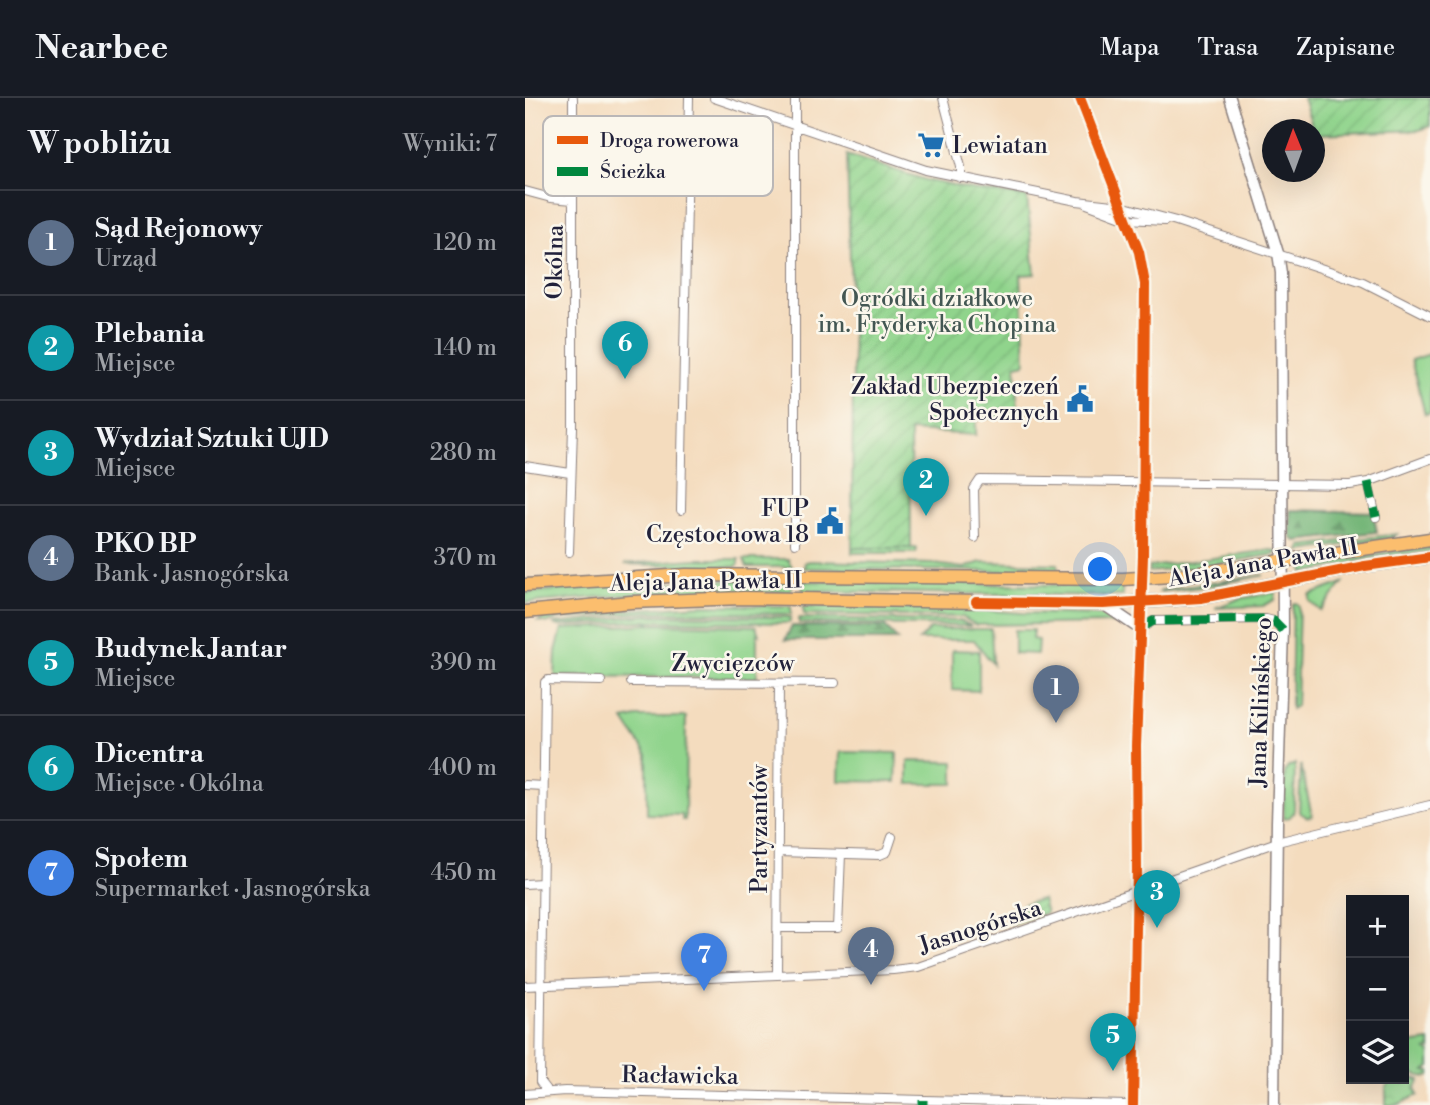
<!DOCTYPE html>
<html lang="pl">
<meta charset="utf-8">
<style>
body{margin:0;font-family:"Libre Bodoni",serif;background:#20242c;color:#f1f3f6}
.controls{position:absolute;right:21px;bottom:21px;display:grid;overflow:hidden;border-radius:0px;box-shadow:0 7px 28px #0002}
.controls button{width:63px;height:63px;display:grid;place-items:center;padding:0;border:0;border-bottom:2px solid #363941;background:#171b24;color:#f1f3f6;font:35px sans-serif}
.compass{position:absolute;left:737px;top:21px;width:63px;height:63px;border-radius:50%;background:#171b24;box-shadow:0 7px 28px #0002;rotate:359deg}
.you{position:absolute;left:576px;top:472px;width:24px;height:24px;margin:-18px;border:5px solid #fff;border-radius:50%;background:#1a73e8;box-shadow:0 0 0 10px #1a73e833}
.badge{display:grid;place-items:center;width:46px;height:46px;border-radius:50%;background:#2563eb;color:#fff;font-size:23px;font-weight:700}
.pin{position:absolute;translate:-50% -58px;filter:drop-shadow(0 2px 4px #0008)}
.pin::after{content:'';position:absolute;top:37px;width:24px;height:21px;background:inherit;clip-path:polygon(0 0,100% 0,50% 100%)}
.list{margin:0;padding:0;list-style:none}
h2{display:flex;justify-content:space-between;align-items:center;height:91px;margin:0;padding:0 28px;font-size:30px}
h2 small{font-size:23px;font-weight:400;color:#9ea1a6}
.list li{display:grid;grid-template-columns:46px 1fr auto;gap:21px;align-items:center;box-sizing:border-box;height:105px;padding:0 28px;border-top:2px solid #363941}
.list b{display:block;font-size:26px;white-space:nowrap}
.list p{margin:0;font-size:23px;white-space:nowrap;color:#9ea1a6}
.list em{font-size:23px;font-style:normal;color:#9ea1a6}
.icon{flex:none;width:38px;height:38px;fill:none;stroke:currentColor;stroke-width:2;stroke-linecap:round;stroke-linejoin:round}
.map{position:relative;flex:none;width:905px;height:1007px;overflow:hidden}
header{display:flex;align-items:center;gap:42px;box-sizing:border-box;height:98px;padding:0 35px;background:#171b24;border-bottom:2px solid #363941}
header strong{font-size:33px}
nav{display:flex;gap:38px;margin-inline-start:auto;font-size:24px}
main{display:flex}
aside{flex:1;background:#171b24}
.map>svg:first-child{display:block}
.grass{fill:#90d48c;stroke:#597b64;stroke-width:2}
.forest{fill:url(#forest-firs);stroke:#4b6c5a;stroke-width:2}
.park{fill:url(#park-crowns);stroke:#597b64;stroke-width:2}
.garden{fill:url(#garden-furrows);stroke:#597b64;stroke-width:2}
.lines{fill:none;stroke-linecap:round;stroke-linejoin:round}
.minor-casing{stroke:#8b7f7c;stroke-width:10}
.tertiary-casing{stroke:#8b7f7c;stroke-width:13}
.primary-casing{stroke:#8b7f7c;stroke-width:15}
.minor{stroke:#fff;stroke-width:8}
.tertiary{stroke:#fff;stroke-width:10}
.primary{stroke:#fbbe6e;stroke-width:12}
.quiet{stroke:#00873e;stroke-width:9;stroke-dasharray:18 9;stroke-linecap:butt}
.cycleway-casing{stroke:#fbf7ec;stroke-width:15}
.cycleway{stroke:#e8590c;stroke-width:10}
.labels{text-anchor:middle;stroke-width:5;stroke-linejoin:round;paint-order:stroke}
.poi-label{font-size:23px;fill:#22223b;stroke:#fbf7ec;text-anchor:end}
.street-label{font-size:23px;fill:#22223b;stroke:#fbf7ec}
.park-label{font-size:23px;fill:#435753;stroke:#fbf7ec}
.key{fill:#fbf7ec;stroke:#bab7b7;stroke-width:2}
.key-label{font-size:19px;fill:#22223b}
</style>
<header>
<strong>Nearbee</strong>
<nav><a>Mapa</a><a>Trasa</a><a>Zapisane</a></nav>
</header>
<main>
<aside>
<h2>W pobliżu<small>Wyniki: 7</small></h2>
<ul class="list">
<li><span class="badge" style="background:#5c6f8a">1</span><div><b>Sąd Rejonowy</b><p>Urząd</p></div><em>120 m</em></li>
<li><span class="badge" style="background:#0f9aa8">2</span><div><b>Plebania</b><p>Miejsce</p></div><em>140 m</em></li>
<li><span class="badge" style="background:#0f9aa8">3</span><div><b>Wydział Sztuki UJD</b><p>Miejsce</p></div><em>280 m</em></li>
<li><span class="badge" style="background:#5c6f8a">4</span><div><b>PKO BP</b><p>Bank · Jasnogórska</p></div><em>370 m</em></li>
<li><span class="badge" style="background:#0f9aa8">5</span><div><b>Budynek Jantar</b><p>Miejsce</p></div><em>390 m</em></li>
<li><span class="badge" style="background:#0f9aa8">6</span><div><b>Dicentra</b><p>Miejsce · Okólna</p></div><em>400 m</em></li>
<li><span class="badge" style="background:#3f7fe0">7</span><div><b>Społem</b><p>Supermarket · Jasnogórska</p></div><em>450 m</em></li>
</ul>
</aside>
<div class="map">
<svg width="905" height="1007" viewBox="0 0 905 1007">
<defs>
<pattern id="forest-firs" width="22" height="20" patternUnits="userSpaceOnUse" patternTransform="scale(1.75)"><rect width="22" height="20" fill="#74b678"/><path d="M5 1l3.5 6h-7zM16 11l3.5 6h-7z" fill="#5f9464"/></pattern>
<pattern id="park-crowns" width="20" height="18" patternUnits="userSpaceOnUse" patternTransform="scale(1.75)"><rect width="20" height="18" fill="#90d48c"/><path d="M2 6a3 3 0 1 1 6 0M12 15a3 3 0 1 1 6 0" fill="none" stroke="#7cb67a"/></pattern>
<pattern id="garden-furrows" width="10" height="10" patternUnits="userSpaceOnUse" patternTransform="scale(1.75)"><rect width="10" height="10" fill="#90d48c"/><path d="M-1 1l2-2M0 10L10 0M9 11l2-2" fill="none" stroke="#7cb67a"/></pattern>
</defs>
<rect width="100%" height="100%" fill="#fbf7ec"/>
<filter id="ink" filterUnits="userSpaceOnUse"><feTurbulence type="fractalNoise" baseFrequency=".0143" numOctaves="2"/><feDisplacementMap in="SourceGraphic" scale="14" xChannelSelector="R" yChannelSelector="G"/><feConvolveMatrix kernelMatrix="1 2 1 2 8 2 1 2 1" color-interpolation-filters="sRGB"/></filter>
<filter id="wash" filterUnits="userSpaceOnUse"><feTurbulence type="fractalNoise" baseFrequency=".00686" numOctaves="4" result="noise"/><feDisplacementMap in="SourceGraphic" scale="28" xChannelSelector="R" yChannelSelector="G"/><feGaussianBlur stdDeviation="1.57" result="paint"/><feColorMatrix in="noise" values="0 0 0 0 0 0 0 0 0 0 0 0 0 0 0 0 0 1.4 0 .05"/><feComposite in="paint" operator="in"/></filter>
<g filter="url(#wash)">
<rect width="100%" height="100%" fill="#f4dcbe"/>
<path class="grass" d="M905 256V315L900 316 886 262Z
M872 436 868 440 775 453 776 448Z
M905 448V453L853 459 779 475 777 467Z
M327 450H392L391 455H327Z
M745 452 752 453 751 456 671 469 624 474V469Z
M171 461H214V466L210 469 99 466Z
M219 461H263L267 469H222Z
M287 463 409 466 439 470 456 464 533 466V471L515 474 279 470 280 464Z
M739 477 685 488 635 494 637 492Z
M209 482 266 483V493L99 497 0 505V495L67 488Z
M277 483 596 488 598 498 278 493Z
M818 485 796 513 785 503V497Z
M751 494 750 502 738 508 690 510 714 501Z
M771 505 774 507 771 608 766 611 768 506Z
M177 507 266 508V516L125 514 32 521 24 525 13 523 22 517Z
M278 508 447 511 497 515 576 517 595 523 594 525 451 527 437 519 279 516Z
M123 517 266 519 265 524 261 525 115 523 34 528 28 526Z
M274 520 436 523 446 528 274 525Z
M125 526 231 528 234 537H232V580L30 578 31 553 37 531Z
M405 531H466L468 566 449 542H394Z
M489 532H508L507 541 513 542 512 556 489 555Z
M427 552 454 553V593L427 592Z
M112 619H161L160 722H157V717L122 716V657L99 622Z
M315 654 372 655 371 684 314 683Z
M383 663 429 664V686H383Z
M770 666 769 714 765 719 758 721 760 674 763 669Z
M776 667 787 718 782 719 774 714Z
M905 943V951L902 952 905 954V969L900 973 905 974V978C895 980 891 976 883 974V946Z"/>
<path class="forest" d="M765 412 848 414 852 434 771 443 766 440Z
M267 528 360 529 373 542H260Z"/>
<path class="park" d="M517 801 521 815 485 826 482 817 499 812 498 806Z
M879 977 895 982 890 991 893 997 872 1007H861V989L869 981H879Z"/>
<path class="garden" d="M778 0H905V28L895 32 790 36Z
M322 57 401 82 448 92 502 99 510 176 496 177 500 265 491 267 493 319 455 320 451 325V337L385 333 386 450H327L328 264Z"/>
</g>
<g filter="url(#ink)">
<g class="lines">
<defs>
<path id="minor" d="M189 0 401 72 552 103 596 108 651 123 838 184 905 218
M270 0V446
M418 0 436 69V80
M0 93 26 100 48 102
M562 106 602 121 640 123
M0 368 45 375
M843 384 851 419
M156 412 164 0
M450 440 449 391 455 382 825 387 843 384 905 361
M44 454 48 330V0
M615 531 628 523 741 521 749 523 758 532
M106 584 310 585
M0 687 18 688
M254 754 355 757 362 754 367 739
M0 786 17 785
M253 830H313L316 756
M252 877 254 585
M0 888 368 872 393 869 752 744 905 707
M22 993 15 984 20 584 23 582 76 583
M0 996 40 993 602 1007"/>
<path id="tertiary" d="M555 0 614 154 620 186 618 458 611 648 612 772 608 1007
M705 0 753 155 756 175 758 532 752 724 749 1007
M578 506 615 531"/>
<path id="primary" d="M0 487 161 477 598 481 662 477 905 441
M0 514 106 504 219 500 578 506 647 502 676 500 840 468 905 459"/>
</defs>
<use href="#minor" class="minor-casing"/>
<use href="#tertiary" class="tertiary-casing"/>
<use href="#primary" class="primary-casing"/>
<use href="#minor" class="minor"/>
<use href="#tertiary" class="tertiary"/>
<use href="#primary" class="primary"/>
<path class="quiet" d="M843 384 851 419
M615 531 628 523 741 521 749 523 758 532
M398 1007V1002"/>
<defs>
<path id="cycleway" d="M555 0 614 154 620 186 618 458 611 648 612 772 608 1007
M451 504 578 506 676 500 840 468 905 459"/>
</defs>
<use href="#cycleway" class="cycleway-casing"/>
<use href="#cycleway" class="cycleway"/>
</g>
</g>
<defs>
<symbol id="supermarket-bare" viewBox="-9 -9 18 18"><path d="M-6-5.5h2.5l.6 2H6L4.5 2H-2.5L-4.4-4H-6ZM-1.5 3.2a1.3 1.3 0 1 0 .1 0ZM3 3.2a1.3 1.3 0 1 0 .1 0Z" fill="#1f6fb2" stroke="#fbf7ec" stroke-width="2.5" paint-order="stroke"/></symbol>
<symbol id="civic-bare" viewBox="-9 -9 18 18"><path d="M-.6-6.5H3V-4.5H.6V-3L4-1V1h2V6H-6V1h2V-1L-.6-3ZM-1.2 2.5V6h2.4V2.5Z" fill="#1f6fb2" stroke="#fbf7ec" stroke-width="2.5" paint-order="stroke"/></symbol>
</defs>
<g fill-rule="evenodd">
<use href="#supermarket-bare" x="387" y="28" width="38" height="38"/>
<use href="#civic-bare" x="536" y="282" width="38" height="38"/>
<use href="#civic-bare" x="286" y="404" width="38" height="38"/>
</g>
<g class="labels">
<g class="poi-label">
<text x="427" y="55" text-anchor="start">Lewiatan</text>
<text x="534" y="296">Zakład Ubezpieczeń<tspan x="534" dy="26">Społecznych</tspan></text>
<text x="284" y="418">FUP<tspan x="284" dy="26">Częstochowa 18</tspan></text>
</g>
<g class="street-label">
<text transform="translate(29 164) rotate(-89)" y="8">Okólna</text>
<text transform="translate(738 464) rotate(-10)" y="8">Aleja Jana Pawła II</text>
<text transform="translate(181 483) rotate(-1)" y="8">Aleja Jana Pawła II</text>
<text x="208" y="573">Zwycięzców</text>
<text transform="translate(735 604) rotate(-88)" y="8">Jana Kilińskiego</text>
<text transform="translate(234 731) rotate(-90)" y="8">Partyzantów</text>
<text transform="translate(455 828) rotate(-18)" y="8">Jasnogórska</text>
<text transform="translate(155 977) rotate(1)" y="8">Racławicka</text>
</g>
<g class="park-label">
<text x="412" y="208">Ogródki działkowe<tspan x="412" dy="26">im. Fryderyka Chopina</tspan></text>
</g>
</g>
<rect x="18" y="18" width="230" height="80" rx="10" class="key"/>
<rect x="32" y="38" width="31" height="8" fill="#e8590c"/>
<rect x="32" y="69" width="31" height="9" fill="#00873e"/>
<g class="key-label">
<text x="75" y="49">Droga rowerowa</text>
<text x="75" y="80">Ścieżka</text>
</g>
</svg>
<div class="controls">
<button>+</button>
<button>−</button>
<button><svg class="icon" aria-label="layers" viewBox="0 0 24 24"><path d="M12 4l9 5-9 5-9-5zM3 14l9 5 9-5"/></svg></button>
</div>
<svg class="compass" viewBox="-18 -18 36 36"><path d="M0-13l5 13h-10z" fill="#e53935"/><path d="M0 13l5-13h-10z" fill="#9ea1a6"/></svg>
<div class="you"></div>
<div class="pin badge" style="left:531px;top:625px;background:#5c6f8a">1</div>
<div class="pin badge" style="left:401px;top:418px;background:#0f9aa8">2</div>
<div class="pin badge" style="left:632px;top:830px;background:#0f9aa8">3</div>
<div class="pin badge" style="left:346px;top:887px;background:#5c6f8a">4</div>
<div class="pin badge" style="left:588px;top:973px;background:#0f9aa8">5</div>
<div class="pin badge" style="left:100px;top:281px;background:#0f9aa8">6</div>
<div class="pin badge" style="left:179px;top:893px;background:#3f7fe0">7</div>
</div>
</main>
